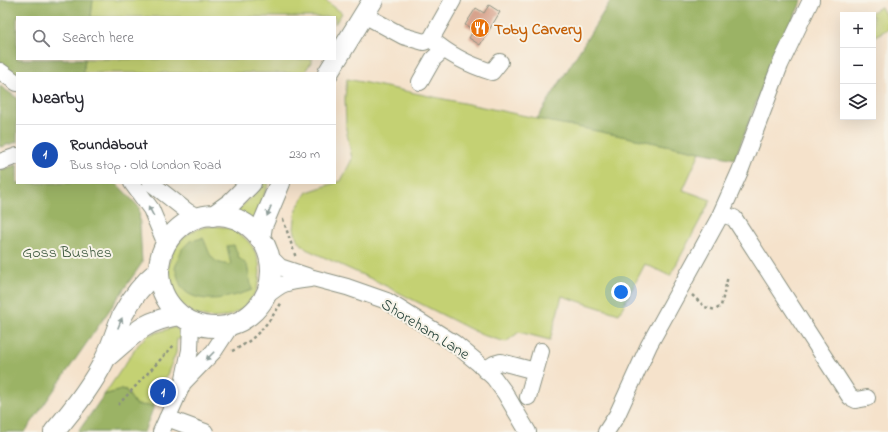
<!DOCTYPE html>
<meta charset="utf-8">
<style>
body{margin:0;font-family:"Indie Flower",sans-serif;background:#f2f2f3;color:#2b2b33}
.controls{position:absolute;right:12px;top:12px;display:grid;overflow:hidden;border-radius:0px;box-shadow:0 4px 16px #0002}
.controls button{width:36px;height:36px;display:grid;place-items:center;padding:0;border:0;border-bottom:1px solid #e1e1e2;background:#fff;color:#2b2b33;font:20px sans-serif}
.you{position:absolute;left:621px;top:292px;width:14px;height:14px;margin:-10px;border:3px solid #fff;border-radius:50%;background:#1a73e8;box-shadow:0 0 0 6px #1a73e833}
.badge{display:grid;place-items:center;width:26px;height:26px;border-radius:50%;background:#0b8043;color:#fff;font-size:13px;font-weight:700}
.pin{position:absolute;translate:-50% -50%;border:2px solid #fff;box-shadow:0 1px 4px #0006}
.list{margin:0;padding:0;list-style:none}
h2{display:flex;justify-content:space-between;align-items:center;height:52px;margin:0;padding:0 16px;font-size:17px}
h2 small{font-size:13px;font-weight:400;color:#7c7c81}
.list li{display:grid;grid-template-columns:26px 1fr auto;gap:12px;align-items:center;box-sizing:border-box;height:60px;padding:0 16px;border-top:1px solid #e1e1e2}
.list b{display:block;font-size:15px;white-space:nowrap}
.list p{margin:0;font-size:13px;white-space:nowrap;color:#7c7c81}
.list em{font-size:13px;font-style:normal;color:#7c7c81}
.icon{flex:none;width:22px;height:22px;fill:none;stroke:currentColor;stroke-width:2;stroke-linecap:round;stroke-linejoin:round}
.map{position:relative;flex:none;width:888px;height:432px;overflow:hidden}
.search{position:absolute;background:#fff;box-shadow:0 4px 16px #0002;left:16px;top:16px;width:320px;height:44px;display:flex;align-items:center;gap:10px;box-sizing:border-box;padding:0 14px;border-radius:0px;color:#7c7c81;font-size:15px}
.panel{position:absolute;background:#fff;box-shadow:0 4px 16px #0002;left:16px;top:72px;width:320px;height:112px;border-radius:0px}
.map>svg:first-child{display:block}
.green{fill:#c4d173;stroke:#728754}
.forest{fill:#9bb365;stroke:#5d784c}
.building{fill:#d59d86}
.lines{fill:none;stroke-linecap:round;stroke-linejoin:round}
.minor-casing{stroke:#8a9080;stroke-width:18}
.major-casing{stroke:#8a9080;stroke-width:22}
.path{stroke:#8a9080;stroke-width:2.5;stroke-dasharray:3 3;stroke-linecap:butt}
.minor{stroke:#fff;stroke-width:16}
.major{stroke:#fff;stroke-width:20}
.oneway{fill:#8f9e9a}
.labels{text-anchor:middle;stroke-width:4;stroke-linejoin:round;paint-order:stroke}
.food-label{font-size:16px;font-weight:bold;fill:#c56008;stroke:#f7f3e8;text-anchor:start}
.park-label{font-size:16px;fill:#405b41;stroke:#f7f3e8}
.street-label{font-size:16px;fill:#1f3d34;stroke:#f7f3e8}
</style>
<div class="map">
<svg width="888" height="432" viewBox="0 0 888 432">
<rect width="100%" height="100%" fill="#f7f3e8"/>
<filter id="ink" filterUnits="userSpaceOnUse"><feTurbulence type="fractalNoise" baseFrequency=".025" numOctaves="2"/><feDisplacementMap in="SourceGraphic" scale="8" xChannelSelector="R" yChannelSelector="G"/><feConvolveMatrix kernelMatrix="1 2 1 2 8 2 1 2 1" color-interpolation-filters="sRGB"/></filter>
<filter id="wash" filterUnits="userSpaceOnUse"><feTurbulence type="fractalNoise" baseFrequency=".012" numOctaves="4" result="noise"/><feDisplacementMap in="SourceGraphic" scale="16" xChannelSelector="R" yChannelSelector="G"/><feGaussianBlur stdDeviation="0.9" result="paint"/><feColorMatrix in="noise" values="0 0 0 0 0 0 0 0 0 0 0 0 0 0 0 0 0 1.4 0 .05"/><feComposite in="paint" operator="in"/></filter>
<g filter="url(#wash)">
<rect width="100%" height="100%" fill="#f5e2cb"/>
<path class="green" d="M93 0H325L342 13 335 24V17H91Z
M881 7 888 20V29L873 37V15H867Z
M85 59H313L304 73H83Z
M347 79 700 152 683 190 711 200 670 276 645 264 619 314 562 296 550 340 519 332 506 342 482 335 378 282 306 249 297 239 294 229 296 209 307 192 341 181 352 159 346 129 345 97Z
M262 183H269L254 220 237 211 256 192Z
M168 272a46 46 0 1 1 92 0a46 46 0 1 1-92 0Z
M175 327 179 331 182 339H177L176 353 154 406 136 405 125 389 104 395 138 345 148 335Z"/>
<path class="forest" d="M0 0H93L91 17H17V59H85L83 73H17V77L0 65Z
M611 0H802L765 79 735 159 537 119Z
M0 86 17 98V142L0 147Z
M17 165V183H116L139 207 142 263 25 432H0V170Z
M203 238C211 255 209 263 231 265L227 246 234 245 239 258 247 265 252 290C233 297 198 307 182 288 179 283 177 273 175 268L182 249 190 241Z
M125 389 136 405 154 406 144 432H78L104 395Z"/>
<g id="blocks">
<path class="building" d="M489 5 500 12 480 45 469 38 474 30 465 25 476 8 484 13Z"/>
</g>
</g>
<g filter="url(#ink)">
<use href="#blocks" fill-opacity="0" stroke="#8a9080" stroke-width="1"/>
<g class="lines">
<defs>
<path id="minor" d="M364 15 403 36 424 42 431 39 453 0
M431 39C449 55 469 65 492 72L500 62
M0 71 17 83
M420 82 433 59 443 50
M0 162 17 156
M132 183 151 209 165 242
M151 183 188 212 200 218
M721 214 734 218 850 397 856 400 867 398
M268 255 280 267 313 278 347 287 387 301 454 343 477 362 494 378 505 393 528 432
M265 297C283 282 286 282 310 279
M485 370 494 364 501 362 535 371
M183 383 214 351 231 325
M528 397 541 351
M167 418 205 432
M161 432 183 383 190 350 191 322
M606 432 617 415 649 345 719 218 740 171 780 65 811 0"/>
<path id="major" d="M328 73 373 0
M159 271a56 56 0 1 1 112 0a56 56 0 1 1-112 0Z
M213 216 231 203 251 183
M260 239 262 226 280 183
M108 356C135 333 143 321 180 315
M54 432C72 411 93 384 105 359 112 345 116 330 122 316 131 299 143 283 158 271"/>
</defs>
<use href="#minor" class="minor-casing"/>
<use href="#major" class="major-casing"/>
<path class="path" d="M283 219 296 258
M692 295 705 307 715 310 721 306 728 276
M232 351C255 341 269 322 282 302
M118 405 175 344"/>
<use href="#minor" class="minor"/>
<use href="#major" class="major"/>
</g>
<defs><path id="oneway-solid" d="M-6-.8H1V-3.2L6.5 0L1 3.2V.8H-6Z"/></defs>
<g class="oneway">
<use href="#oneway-solid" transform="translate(151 211) rotate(-118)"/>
<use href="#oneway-solid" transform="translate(269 211) rotate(112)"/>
<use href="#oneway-solid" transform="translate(120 323) rotate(-68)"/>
<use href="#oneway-solid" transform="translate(210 356) rotate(134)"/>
</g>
</g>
<defs>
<symbol id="restaurant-disc" viewBox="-11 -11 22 22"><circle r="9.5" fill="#e8710a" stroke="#f7f3e8"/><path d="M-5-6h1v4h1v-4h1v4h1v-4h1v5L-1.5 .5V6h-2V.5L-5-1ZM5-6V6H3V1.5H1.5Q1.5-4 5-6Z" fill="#fff"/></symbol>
</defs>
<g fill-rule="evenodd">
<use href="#restaurant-disc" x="469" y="17" width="22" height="22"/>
</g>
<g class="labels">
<g class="food-label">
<text x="494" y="34">Toby Carvery</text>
</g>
<g class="park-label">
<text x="67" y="257">Goss Bushes</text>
</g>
<g class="street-label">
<text transform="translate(426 328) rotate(32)" y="6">Shoreham Lane</text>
</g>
</g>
</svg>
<div class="controls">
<button>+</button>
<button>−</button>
<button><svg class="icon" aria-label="layers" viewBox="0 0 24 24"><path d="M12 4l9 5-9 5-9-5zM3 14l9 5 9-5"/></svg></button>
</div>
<div class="you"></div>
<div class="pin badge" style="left:163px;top:392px;background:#1a4fb4">1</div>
<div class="search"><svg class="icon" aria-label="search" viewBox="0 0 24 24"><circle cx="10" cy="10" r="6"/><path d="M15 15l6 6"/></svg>Search here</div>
<section class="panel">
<h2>Nearby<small></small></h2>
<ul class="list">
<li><span class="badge" style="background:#1a4fb4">1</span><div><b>Roundabout</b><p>Bus stop · Old London Road</p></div><em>230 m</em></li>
</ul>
</section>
</div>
